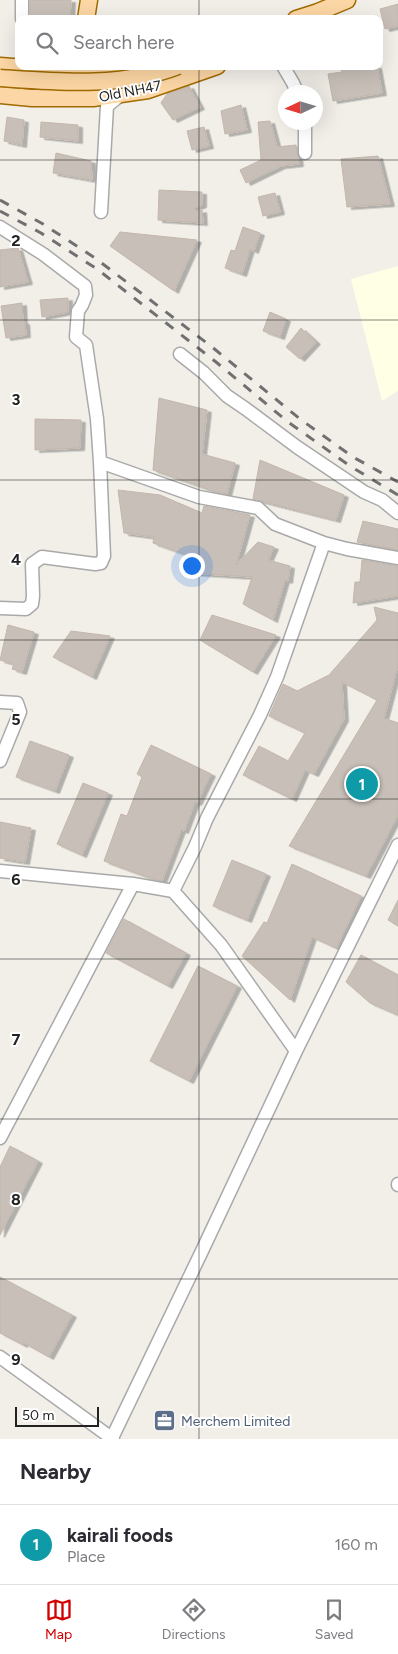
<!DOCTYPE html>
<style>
body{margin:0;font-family:Figtree,sans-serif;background:#f7f7f7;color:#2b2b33}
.compass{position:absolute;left:278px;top:85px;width:45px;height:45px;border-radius:50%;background:#fff;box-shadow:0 5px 20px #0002;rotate:266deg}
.scale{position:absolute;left:15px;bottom:12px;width:84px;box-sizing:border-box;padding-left:5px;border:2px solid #222;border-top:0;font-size:14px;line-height:18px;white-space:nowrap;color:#222;-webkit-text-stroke:4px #fff;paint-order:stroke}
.you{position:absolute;left:191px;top:565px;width:18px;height:18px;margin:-12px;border:4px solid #fff;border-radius:50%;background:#1a73e8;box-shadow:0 0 0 8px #1a73e833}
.badge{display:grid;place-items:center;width:32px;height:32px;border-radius:50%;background:#d40000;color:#fff;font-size:16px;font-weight:700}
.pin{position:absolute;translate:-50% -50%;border:2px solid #fff;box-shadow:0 1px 5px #0006}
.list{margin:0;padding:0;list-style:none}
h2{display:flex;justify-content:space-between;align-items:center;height:65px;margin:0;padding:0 20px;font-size:21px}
h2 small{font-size:16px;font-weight:400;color:#7c7c81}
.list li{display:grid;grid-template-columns:32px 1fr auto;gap:15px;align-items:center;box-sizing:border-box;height:80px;padding:0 20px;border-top:1px solid #e1e1e2}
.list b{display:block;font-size:19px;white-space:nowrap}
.list p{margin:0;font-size:16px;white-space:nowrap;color:#7c7c81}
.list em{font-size:16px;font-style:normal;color:#7c7c81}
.icon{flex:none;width:28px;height:28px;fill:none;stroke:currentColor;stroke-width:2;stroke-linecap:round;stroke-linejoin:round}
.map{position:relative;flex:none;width:398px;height:1439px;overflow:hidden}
.search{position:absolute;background:#fff;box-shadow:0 5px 20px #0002;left:15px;right:15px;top:15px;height:55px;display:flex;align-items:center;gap:12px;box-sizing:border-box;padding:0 18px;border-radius:10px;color:#7c7c81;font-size:19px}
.sheet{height:145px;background:#fff}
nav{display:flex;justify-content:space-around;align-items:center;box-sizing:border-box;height:70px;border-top:1px solid #e1e1e2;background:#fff;font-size:14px;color:#7c7c81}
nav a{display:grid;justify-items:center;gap:2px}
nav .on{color:#d40000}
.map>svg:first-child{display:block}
.education{fill:#ffffe5}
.building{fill:#c7bfb8;stroke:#c4b6ab;filter:url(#shadow)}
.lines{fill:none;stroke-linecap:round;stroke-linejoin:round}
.minor-casing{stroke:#a9a9a9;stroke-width:15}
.major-casing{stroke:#a06b00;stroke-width:19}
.minor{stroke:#fff;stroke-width:12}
.major{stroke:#fcd6a4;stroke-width:16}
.rail{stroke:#707070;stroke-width:3;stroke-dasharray:10 10;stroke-linecap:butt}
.major-bridge-casing{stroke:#a06b00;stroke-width:19;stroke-linecap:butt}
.major-bridge{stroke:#fcd6a4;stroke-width:16}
.grid{fill:none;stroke:#222;stroke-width:1;stroke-opacity:0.55}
.labels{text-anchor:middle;stroke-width:4;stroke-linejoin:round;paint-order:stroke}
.street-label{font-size:14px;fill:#222;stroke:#fff}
.service-label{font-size:14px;fill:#4e5e75;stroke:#fff;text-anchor:start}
.grid-label{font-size:16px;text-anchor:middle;font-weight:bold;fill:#222;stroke:#fff;stroke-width:4;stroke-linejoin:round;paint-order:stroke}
</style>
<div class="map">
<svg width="398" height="1439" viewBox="0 0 398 1439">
<defs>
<filter id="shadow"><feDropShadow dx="4.5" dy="2.5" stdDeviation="0" flood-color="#0004"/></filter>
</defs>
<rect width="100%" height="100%" fill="#f2efe9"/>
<path class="education" d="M398 266V391L382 401 351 279Z"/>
<path class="building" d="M30 0H71L70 19H30Z
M398 4V26L385 29 380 9Z
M341 66H377L382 93 333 101 328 74 342 72Z
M189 86 200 107 173 120 161 103 167 94Z
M241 105 247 130 225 134 221 111Z
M7 117 24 120 22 145 4 141Z
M270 121 277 147 296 145 299 164 281 166 246 183 240 170 261 160 258 122Z
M41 122 78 125V141L40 137Z
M204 127 209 146 192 150 187 131Z
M56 153 91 161 92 180 53 173Z
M378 156 390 204 347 207 341 159Z
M159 190 202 192V205L195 208 196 211 202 210 203 223 158 220Z
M275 193 280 212 263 216 258 197Z
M243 227 260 233 254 251 250 249 242 274 225 268 231 250 235 251Z
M120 232 197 240 174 291 110 246Z
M18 248 28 282 0 287V250Z
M68 298V312L42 317 40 300Z
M22 303 23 322H25L26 335 6 338 1 306Z
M270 312 286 319 280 337 263 331Z
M301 328 316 342 300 359 286 347Z
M159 398 207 410 202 454 235 463 227 494 208 490V489L153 470Z
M35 419 81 420 80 448 35 450Z
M260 460 344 495 336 520 253 499Z
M118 490 160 495 202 513 204 506 250 515 236 565 258 542 274 547 268 560 290 566 288 581 285 580 273 620 243 604 252 577 190 573 193 557 153 543 154 537 124 533Z
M363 521 398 529V550L357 542Z
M362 560 398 566V596L353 603 355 582H360Z
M374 607 398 613V665L384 718 398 723V815L366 876 289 846 377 700 342 682 344 719 314 774 305 770 292 799 243 775 259 746 288 761 305 733 269 716 283 684 297 691 329 675 377 620Z
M212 615 276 635 253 672 200 640Z
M8 625 34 632 22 672 12 669 14 664 0 660Z
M71 631 110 636 92 677 53 657Z
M30 741 69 755 55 791 16 777Z
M151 745 211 774 197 803 195 802 184 831 181 830 162 881 153 879 104 861 121 814 127 816 142 777 137 774Z
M83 783 108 793 82 855 57 844Z
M0 822 31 828 25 862 0 858Z
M232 860 266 874 247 920 213 906Z
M292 864 361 896 336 948 312 937 290 1000 242 956 264 922 267 923Z
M398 900V926L388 920Z
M124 919 186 953 168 986 106 953Z
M361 955 398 975V1015L370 1003 346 982Z
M198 966 237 986 189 1081 150 1061Z
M10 1146 38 1161 0 1235V1167Z
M0 1277 72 1315 49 1357 24 1343 23 1345 0 1333Z"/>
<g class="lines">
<defs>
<path id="minor" d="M22 19V0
M283 66 293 83 297 92
M305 122V153
M101 212 107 106 123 93
M0 227 43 254 85 286 86 295 82 305 78 311 76 337 86 345 97 419 100 462 104 556 101 563 95 564 42 557 32 564 33 596 32 604 26 609 0 608
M180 354 204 373 227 396 246 409 297 447 364 492 382 500 398 513
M100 462 199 497 258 508 275 524 324 543 347 549 398 558
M0 702 17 703 20 712 0 761
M0 871 133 884 173 891 221 945 296 1051
M173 891 195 847 207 818 260 715 277 677 324 543
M0 1138 133 884
M398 1184V1185
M0 1357 113 1439
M112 1438 202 1251 296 1051 398 845"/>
<path id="major" d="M86 19 89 0
M296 19 318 12 347 0
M0 66 52 70 113 71 144 66
M0 95 32 98H93L148 90 217 66"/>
</defs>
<use href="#minor" class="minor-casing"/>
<use href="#major" class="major-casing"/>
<use href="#minor" class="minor"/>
<use href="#major" class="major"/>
<path class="rail" d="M0 200 43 224 95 258 212 347 300 419 353 457 398 482
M0 211 41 233 97 269 216 362 288 422 350 466 398 495"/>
<defs>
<path id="major-bridge" d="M0 78C59 82 121 88 178 66"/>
</defs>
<use href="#major-bridge" class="major-bridge-casing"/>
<use href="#major-bridge" class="major-bridge"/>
</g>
<path class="grid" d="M199 0V19M199 66V1439M0 160H398M0 320H398M0 480H398M0 640H398M0 799H398M0 959H398M0 1119H398M0 1279H398"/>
<defs>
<symbol id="office-square" viewBox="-11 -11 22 22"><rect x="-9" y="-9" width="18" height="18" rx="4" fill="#5c6f8a" stroke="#fff"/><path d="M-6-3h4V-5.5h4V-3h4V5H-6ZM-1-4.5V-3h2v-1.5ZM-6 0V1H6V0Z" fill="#fff"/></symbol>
</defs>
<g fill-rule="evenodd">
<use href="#office-square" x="152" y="1408" width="25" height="25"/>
</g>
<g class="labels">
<g class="street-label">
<text transform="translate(130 91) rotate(-11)" y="5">Old NH47</text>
</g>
<g class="service-label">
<text x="181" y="1426">Merchem Limited</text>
</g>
</g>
<g class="grid-label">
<text x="16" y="246">2</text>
<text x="16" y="405">3</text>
<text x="16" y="565">4</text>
<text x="16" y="725">5</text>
<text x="16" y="885">6</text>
<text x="16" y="1045">7</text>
<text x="16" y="1205">8</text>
<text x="16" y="1365">9</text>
</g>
</svg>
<svg class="compass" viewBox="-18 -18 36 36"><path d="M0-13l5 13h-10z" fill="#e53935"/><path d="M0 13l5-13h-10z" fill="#7c7c81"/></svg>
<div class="scale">50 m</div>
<div class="you"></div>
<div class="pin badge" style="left:362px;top:784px;background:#0f9aa8">1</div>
<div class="search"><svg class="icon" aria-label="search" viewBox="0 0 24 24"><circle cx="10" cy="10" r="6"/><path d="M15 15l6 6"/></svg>Search here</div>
</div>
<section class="sheet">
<h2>Nearby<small></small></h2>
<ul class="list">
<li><span class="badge" style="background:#0f9aa8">1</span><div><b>kairali foods</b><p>Place</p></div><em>160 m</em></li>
</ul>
</section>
<nav>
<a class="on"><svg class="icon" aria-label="map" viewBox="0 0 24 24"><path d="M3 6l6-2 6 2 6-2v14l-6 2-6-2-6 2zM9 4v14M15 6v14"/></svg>Map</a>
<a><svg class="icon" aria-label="directions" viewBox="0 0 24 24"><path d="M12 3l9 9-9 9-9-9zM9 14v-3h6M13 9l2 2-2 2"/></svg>Directions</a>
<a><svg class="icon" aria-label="saved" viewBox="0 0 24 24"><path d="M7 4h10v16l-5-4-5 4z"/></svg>Saved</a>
</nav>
